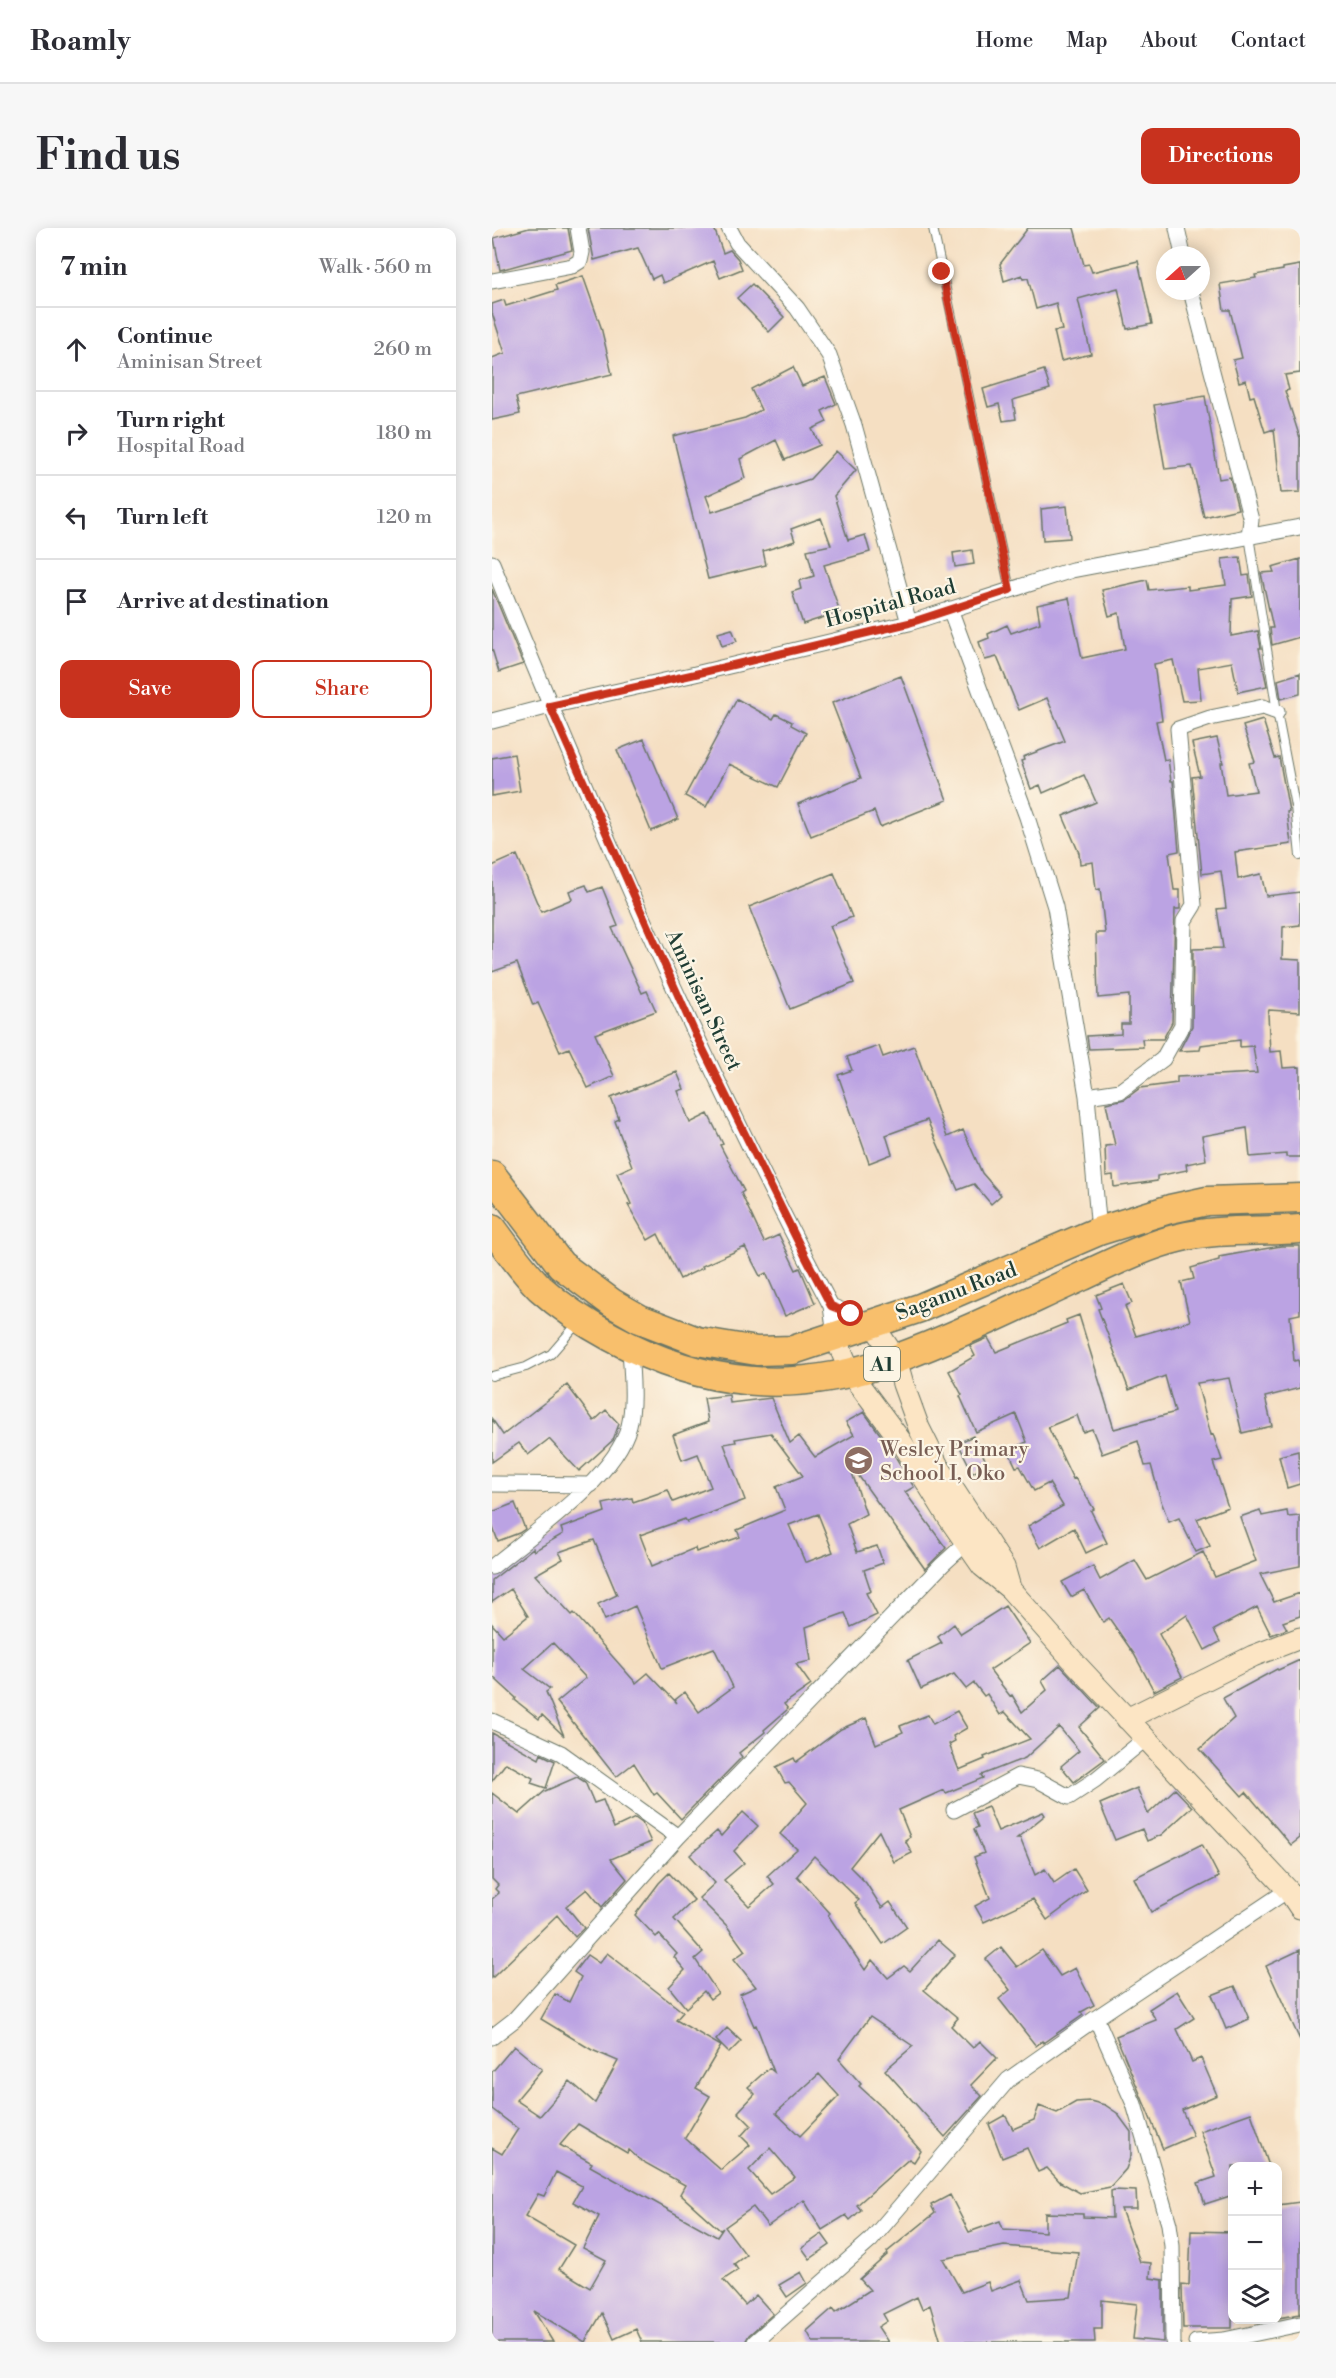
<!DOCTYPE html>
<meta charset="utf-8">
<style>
body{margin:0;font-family:"Libre Bodoni",serif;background:#f7f7f7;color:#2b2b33}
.controls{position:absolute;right:18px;bottom:18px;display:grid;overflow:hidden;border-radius:12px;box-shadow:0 3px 15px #0003}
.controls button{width:54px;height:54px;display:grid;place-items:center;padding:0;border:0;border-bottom:2px solid #e1e1e2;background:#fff;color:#2b2b33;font:30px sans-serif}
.compass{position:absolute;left:664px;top:18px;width:54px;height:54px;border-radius:50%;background:#fff;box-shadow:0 3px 15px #0003;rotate:249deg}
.stop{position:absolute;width:18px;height:18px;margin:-14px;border:4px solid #c8321e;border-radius:50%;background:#fff}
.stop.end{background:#c8321e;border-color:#fff;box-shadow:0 2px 6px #0008}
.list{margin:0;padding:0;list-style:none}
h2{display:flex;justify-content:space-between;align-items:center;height:78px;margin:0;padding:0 24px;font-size:26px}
h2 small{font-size:20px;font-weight:400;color:#7c7c81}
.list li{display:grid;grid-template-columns:39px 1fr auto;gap:18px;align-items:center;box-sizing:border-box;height:84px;padding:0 24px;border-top:2px solid #e1e1e2}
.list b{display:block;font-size:22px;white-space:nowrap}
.list p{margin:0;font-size:20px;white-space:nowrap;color:#7c7c81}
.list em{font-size:20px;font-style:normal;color:#7c7c81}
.actions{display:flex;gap:12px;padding:18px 24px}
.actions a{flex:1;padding:14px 0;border:2px solid #c8321e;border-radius:12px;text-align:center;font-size:21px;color:#c8321e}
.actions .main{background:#c8321e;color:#fff}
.icon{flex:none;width:33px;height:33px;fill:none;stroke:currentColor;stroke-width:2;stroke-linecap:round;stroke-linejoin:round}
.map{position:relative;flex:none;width:808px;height:2114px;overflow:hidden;border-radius:12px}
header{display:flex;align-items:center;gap:36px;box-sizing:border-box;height:84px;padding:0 30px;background:#fff;border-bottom:2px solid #e1e1e2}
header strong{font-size:28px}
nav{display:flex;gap:33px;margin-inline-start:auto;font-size:21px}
.intro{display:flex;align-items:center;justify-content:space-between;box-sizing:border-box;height:144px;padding:0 36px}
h1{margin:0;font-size:42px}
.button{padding:15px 27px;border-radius:12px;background:#c8321e;color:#fff;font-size:21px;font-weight:700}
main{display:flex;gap:36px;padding:0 36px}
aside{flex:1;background:#fff;border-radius:12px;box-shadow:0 3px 15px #0003}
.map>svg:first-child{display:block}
.building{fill:#bba3e3;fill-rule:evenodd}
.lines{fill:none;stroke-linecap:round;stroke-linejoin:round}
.lane-casing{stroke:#6a7666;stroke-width:10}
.street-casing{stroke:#6a7666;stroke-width:17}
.secondary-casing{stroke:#6a7666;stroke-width:23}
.highway-casing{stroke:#6a7666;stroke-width:31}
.lane{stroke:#fff;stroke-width:8}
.street{stroke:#fff;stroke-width:15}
.secondary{stroke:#fce5c4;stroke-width:21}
.highway{stroke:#f8bf6c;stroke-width:28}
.route{stroke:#c8321e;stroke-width:8}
.labels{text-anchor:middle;stroke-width:4.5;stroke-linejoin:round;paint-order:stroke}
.shield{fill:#fcf5e5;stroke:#617469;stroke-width:1.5}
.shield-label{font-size:20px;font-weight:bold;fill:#1f3d34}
.street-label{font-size:21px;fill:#1f3d34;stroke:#fcf5e5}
.education-label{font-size:21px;fill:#785e54;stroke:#fcf5e5;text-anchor:start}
</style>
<header>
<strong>Roamly</strong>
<nav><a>Home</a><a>Map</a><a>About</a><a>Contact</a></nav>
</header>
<div class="intro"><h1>Find us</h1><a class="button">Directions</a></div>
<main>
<aside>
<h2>7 min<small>Walk · 560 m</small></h2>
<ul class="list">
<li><svg class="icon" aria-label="ahead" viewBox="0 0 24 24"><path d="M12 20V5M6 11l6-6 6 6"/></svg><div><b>Continue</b><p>Aminisan Street</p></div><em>260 m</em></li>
<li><svg class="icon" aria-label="right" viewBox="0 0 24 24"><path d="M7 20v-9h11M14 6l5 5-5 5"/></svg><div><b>Turn right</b><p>Hospital Road</p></div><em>180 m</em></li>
<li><svg class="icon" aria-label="left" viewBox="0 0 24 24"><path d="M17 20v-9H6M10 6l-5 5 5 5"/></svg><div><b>Turn left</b></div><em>120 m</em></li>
<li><svg class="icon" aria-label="arrive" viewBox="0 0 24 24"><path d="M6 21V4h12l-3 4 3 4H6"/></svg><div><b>Arrive at destination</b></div></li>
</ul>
<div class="actions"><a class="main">Save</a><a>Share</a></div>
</aside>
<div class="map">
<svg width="808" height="2114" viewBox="0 0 808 2114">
<rect width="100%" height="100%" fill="#fcf5e5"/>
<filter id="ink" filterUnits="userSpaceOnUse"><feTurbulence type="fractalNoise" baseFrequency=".0167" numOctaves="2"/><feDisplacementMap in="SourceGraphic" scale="12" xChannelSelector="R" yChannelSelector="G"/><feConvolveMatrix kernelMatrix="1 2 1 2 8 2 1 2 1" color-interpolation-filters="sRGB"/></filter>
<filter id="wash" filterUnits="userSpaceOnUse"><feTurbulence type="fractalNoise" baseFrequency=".008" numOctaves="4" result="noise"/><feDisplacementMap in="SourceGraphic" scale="24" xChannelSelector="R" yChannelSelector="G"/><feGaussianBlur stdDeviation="1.35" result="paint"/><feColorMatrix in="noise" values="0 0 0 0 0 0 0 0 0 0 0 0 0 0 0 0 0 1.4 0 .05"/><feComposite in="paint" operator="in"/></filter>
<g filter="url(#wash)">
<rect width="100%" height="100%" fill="#f5dfc2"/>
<g id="blocks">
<path class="building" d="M37 0H76L80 22 8 42 2 10Z
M96 0H222L231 25 238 22 246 31 250 41 228 50 221 33 171 55 168 47 160 51 146 20 102 32Z
M536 0H582L592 37 597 36 600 44 646 33 660 96 635 101 626 60 586 71 599 126 569 133 562 103 570 102 564 75 544 81 536 50 531 51 530 47 512 53 508 36Z
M808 37V145L793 147 797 162 793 163 808 210V264L789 265 782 201 773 204 762 168 758 169 754 152 747 154 741 132 750 130 738 82H732L728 56 764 50 763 47 791 42V40Z
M91 48 109 99 120 146 24 169 28 186 0 192V130L13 125 0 85V76L12 72 14 78 65 62 63 57Z
M260 56 292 89 277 104 245 70Z
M301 139 310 158 333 149 344 176 330 183 335 194 320 201 328 217 293 232 284 212 248 231 253 250 214 268 220 284 318 251 344 223 364 242 342 268 356 312 373 307 378 324 332 337 348 384 311 396 300 364 309 361 307 353 322 348 315 322 339 317 329 290 299 301 303 313 271 323 274 337 216 351 181 208 253 190 269 182 259 161Z
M552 142 558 161 521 172 524 191 511 193 507 176 496 179 491 161Z
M713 168 727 251 738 249 746 281 712 289 700 238 673 241 662 177Z
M575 278 578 310 551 312 549 281Z
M480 322 482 336 463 339 461 325Z
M748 329 751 348 757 347 760 368 740 371 739 408 766 403 769 420H767L775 458 746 464 740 434 706 440 709 472 690 473 681 432 662 436 670 492 664 493 672 532 676 531 679 553H681L687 623 677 625 682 662H688V681H683L680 794 671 811H650L651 819 597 821 595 808 629 806V796H637V767L606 770 604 705H613L608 661 604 662 601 634 588 636 587 625 571 588 604 574 592 547 551 565 548 557 539 561 529 533 532 532 531 529 573 513 555 470 527 482 505 429 493 432 487 414 497 410 496 406 515 397 519 405 548 395 545 377 577 370 590 430 633 421 627 385 617 388 610 362 655 352 657 362 696 358V362L734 357 730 331Z
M808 331V409L780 417 778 400H781L769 345 782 344 780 339Z
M0 361 31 436 7 444 0 421Z
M240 401 245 413 230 418 226 405Z
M808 445V466L789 471 786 452Z
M409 448 455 572 388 599 382 583 319 608 306 576 369 550 340 475Z
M245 471 281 491 284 486 300 494 299 497 314 505 286 559 237 536 214 579 193 568Z
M771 492 783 530 787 529 797 583 795 584 799 616 743 624 746 651 769 646 774 668 808 664V697L791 699 790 731 808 732V784L777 782 776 786 778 824 789 823 791 840 808 839V929H794V926L758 929 755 900 710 908 714 932 694 936 695 942 665 948V953L622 959 621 947 614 948 613 918 623 917 614 875 633 871 648 860 685 855V849L765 845 761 818 748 819V812L709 817 708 822 687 823 700 798 701 721 731 720 725 681 734 680 729 643 710 646 700 549 708 548 700 515 725 510 731 535H729L734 567 764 563 757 535 763 534 751 498Z
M152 511 186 591 159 603 125 522Z
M22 526 28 563 0 568V530Z
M25 627 49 684 80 671 77 663 94 657 97 664 110 659 126 698 120 700 150 765 155 763 164 783 103 806 122 848 96 860 77 820 68 824 46 775 41 777 25 735 0 744V638Z
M342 645 360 689 338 698 362 755 298 781 257 679Z
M387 818 391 829 422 818 455 909 471 902 490 945 509 967 499 976 482 956 466 962 435 892 394 907 400 926 377 935 346 847 360 842 355 829Z
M185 844 192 861 186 863 198 895 216 886 231 916 228 917 252 963 249 965 272 1014 287 1007 304 1042 308 1040 323 1075 293 1088 274 1045 268 1048 253 1019 210 1038 211 1040 188 1051 166 1006 156 1012 136 977 139 976 125 945 140 938 123 893 127 891 119 870Z
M789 1018H808V1086L798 1088 802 1133 806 1132 808 1141V1160L773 1169 780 1198 750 1205 737 1150 705 1155 719 1207 721 1206 730 1232 721 1234 736 1279 705 1291 718 1318 704 1324 687 1290 677 1294 669 1273 659 1237 653 1238 646 1213 610 1226 600 1201 591 1204 585 1187 556 1199 581 1251 583 1250 602 1281 599 1283 615 1315 594 1325 582 1300 548 1320 536 1298 571 1278 557 1255 542 1263 528 1238 524 1239 516 1222 535 1214 524 1186 484 1204 468 1168 470 1167 457 1143 483 1128 478 1118 496 1110 504 1124 575 1095 574 1092 587 1087 622 1201 680 1185 683 1184 673 1148 637 1162 606 1081 609 1080 604 1067 632 1056 640 1075 633 1078 644 1108 698 1093 689 1054 702 1051 699 1040 727 1032V1029Z
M75 1157 102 1193 114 1182 127 1196 121 1212 87 1243 57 1211 36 1227 27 1215 0 1234V1191L11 1207Z
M237 1167 238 1175 279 1170 298 1215 307 1208 323 1229 362 1207 354 1194 372 1184 398 1220 422 1259 413 1264 454 1320 433 1341 356 1233 374 1286 355 1296 365 1324 385 1318 391 1335 372 1342 379 1363 374 1365 385 1387 359 1399 353 1385 314 1399 319 1433 304 1436 319 1457 292 1476 296 1481 272 1502 273 1504 247 1525 250 1529 189 1591 165 1565 162 1567 142 1535 124 1549 65 1474 94 1450 61 1415 32 1441 58 1461 54 1464 72 1508 50 1487 47 1491 23 1472 24 1470 0 1448V1396L11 1408 36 1388 19 1361 0 1374V1352L41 1320 42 1323 71 1306 69 1300 113 1284 111 1276 140 1270 141 1274 176 1262 181 1274 219 1259 206 1226 190 1232 181 1207 216 1194 212 1170ZM279 1205 311 1248 284 1259 293 1282 245 1302 248 1309 204 1324 203 1320 160 1338 148 1307 193 1291 195 1294 253 1272 232 1216 244 1214 243 1211ZM326 1286 341 1324 315 1334H313L297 1297ZM102 1312 125 1367 106 1376 113 1392 143 1378 170 1440 222 1420 241 1459 207 1484 193 1464 183 1472 185 1475 156 1445 144 1455 82 1385 80 1387 43 1347 71 1331 67 1324Z
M481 1208 496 1237 481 1245 466 1215Z
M806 1223 808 1256 795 1260 787 1228Z
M23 1275 33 1301 27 1305 6 1313 0 1297V1284Z
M768 1282 770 1288 795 1283 796 1289 808 1288V1338L768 1346 782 1374 808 1365V1388L791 1394 795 1401 779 1407 765 1379 722 1402 728 1414 713 1422 695 1387 667 1406 690 1449 662 1463 642 1426 617 1390 611 1394 592 1362 579 1369 570 1354 601 1338 608 1352 643 1332 655 1352 711 1324 723 1349 764 1333 748 1289Z
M513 1378 538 1415 498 1442 518 1468 520 1467 530 1484 555 1462 550 1453 568 1437 608 1480 587 1499 613 1531 582 1554 569 1538 587 1523 567 1499 533 1530 489 1547 491 1550 454 1565 452 1562 407 1582 418 1609 413 1612 420 1625 402 1634 387 1603 358 1639 374 1655 390 1680 398 1674 415 1699 391 1716 363 1675 367 1672 322 1628 305 1648 338 1685 336 1687 373 1742 380 1732 396 1750 412 1738 418 1743 446 1712 463 1727 432 1762 466 1790 459 1798 481 1820 488 1813 505 1830 479 1857 490 1868 453 1909 393 1842 421 1818 378 1789 347 1831 369 1856 367 1858 390 1879 429 1923 422 1934 417 1931 365 1977 369 1982 358 1992 354 1987 330 2002 312 1972 276 1998 261 1979 233 1999 254 2027 242 2036 246 2042 231 2052 253 2077 264 2067 281 2086 257 2107 253 2114H150L144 2101 122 2111 110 2085 93 2114 42 2083 61 2114H0V1920L10 1926 26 1901 0 1881V1844L22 1818 50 1841 24 1872 48 1888 78 1853 103 1875 126 1833 100 1822 49 1791 63 1766 77 1774 89 1749 82 1744 95 1727 107 1735 115 1725 191 1784 184 1792 229 1818 204 1860 218 1868 193 1910 229 1942 258 1917 249 1908 259 1897 246 1884 263 1866 256 1859 277 1840 282 1844 264 1797 262 1798 248 1766 264 1759 242 1731 253 1723 235 1698 207 1670 223 1655 198 1627 225 1603 229 1608 251 1584 266 1598 242 1623 252 1635 232 1652 257 1678 282 1656 275 1648 305 1621 288 1606 315 1575 297 1554 293 1555 284 1539 302 1530 304 1534 349 1501 374 1490 384 1516 411 1504 408 1498 436 1487 441 1496 465 1483 475 1500 461 1508 463 1513 457 1516 467 1542 493 1531 492 1529 538 1511 513 1484 508 1487 495 1466 492 1468 482 1455 474 1461 462 1446 429 1461 416 1432 450 1415 446 1409 462 1396 469 1406ZM327 1846 347 1868 308 1908 284 1885ZM86 1896 135 1925 137 1922 148 1932 193 1957 188 1966 228 2002 231 2000 225 2009 98 1938 100 1935 68 1917ZM278 1920 303 1949 278 1966 257 1942ZM64 1944 90 1958 81 1974 107 1988 91 2020 114 2032 98 2060 67 2041 82 2017 33 1988 46 1966 52 1968Z
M808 1432V1610L799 1617 754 1564 750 1568 708 1521 742 1490 731 1470 785 1441 786 1442Z
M0 1505 47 1531 49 1526 63 1533 54 1560 39 1555 41 1550 14 1535 0 1553Z
M85 1549 93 1554 102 1575 111 1572 122 1600 143 1590 150 1595 159 1614 119 1631 135 1651 110 1679 95 1661 74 1678 92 1700 83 1709 65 1687 0 1750V1671L7 1665 3 1661 6 1657 0 1651V1565L27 1586 53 1563Z
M645 1560 656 1586 683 1561 700 1579 669 1607 655 1613 650 1601 623 1612 608 1576Z
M496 1579 506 1603 551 1584 553 1587 525 1610H528L543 1647 553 1641 562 1655 582 1641 595 1662 555 1692 541 1671 492 1694 483 1678 498 1670 482 1629 492 1625 482 1601 486 1599 480 1585Z
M710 1616 727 1649 659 1684 642 1650Z
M177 1645 202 1672 182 1691 211 1724 203 1731 226 1765 218 1771 212 1763 194 1780 177 1759 193 1742 182 1729 185 1726 167 1706 164 1709 143 1687 167 1655Z
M509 1719 525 1739 550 1722 568 1748 583 1740 602 1777 589 1784 591 1787 551 1815 550 1813 544 1818 507 1771 518 1762 494 1731Z
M808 1722V1812L774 1738Z
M743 1758 757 1791 734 1801 720 1767Z
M685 1763 702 1790 685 1801 700 1834 709 1830 725 1867 690 1882 701 1908 671 1921 624 1808 664 1792 657 1781Z
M235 1800 249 1813 237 1825 224 1812Z
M598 1873 613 1877 625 1885 639 1904V1927L634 1941 618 1959 588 1965 568 1954 555 1940 546 1944 535 1920 510 1930 497 1896 513 1887 521 1901 542 1892 547 1878 565 1885 584 1874Z
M759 1885 777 1938H741V1967L713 1976 706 1955 724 1949 708 1903Z
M622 1962 644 1963 645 1981H629L648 2034 659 2035 658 2050 671 2052V2114L641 2111 645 2076 610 2072V2101H602L603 2114H449L438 2077 430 2081 425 2069 391 2086 395 2093 386 2099 396 2114H321L315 2103 341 2080 344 2084 378 2062 368 2051 396 2026 395 2024 443 1985 439 1977 458 1967 477 2004 508 1993 511 2001 553 2004V1985L591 1986V1989L620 1990 619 1963ZM512 2018 586 2024 579 2069 537 2072 529 2052 499 2063 496 2054 470 2064 451 2031Z
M808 1974V2086L786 2090V1977Z
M699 2003 741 2004 740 2100H691L690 2056 697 2057Z
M330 2006 338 2017 318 2031 310 2020Z
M309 2044 315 2055 295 2069 287 2057Z"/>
</g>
</g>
<g filter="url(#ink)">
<use href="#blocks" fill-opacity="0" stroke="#6a7666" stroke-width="1.5"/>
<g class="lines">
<defs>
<path id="lane" d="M441 0 518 362
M757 308 785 484 803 578 808 628
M0 1148 34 1139 59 1126 85 1096"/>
<path id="street" d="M237 0 245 15 305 80 337 127 362 197 417 395
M685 0 691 27
M0 53 80 38 88 33 90 24 86 0
M699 63 759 292 757 308
M0 335C102 587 211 837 339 1078L343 1108
M458 381 535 589 563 679 595 868 607 1003
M0 493 58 478 199 447 417 395 580 342 808 299
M595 868 628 863 671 831 690 797 692 693 702 677 686 501 718 490 771 479 785 484
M339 1078 378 1094
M0 1256 99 1257
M0 1339C40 1306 124 1249 137 1198 143 1173 139 1144 138 1119
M0 1493 69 1525 186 1609
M462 1582 526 1548 546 1552 577 1569 603 1552 653 1511
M604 1790 642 1876 677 1996 680 2018 681 2114
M0 1809 22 1792 186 1609 450 1337 474 1315
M263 2114 379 2012 516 1852 604 1790 796 1662
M704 2114 732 2112 808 2096"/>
<path id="secondary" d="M380 1095 404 1131 411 1156 427 1200 445 1236 512 1339 518 1360
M343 1108 359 1146 409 1213 456 1289 490 1338 518 1361 584 1436 796 1662 808 1680
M635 1491 761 1428 808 1410"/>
<path id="highway" d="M0 947 69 1037 120 1075 148 1091 205 1113 265 1123 301 1122 428 1080 607 1003 678 981 715 973 808 970
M0 1000C15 1020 30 1042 48 1060 70 1080 93 1095 119 1109 211 1159 303 1168 403 1131 466 1108 528 1077 589 1049 620 1035 653 1018 686 1010 726 1000 767 1004 808 1001"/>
</defs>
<use href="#lane" class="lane-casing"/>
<use href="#street" class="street-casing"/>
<use href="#secondary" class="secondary-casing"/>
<use href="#highway" class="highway-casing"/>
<use href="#lane" class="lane"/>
<use href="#street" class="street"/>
<use href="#secondary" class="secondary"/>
<use href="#highway" class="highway"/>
</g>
</g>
<g class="lines" filter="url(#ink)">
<path class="route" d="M359 1086 339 1078 314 1030 202 803 58 478 199 447 417 395 518 362 450 44"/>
</g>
<defs>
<symbol id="school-disc" viewBox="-11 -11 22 22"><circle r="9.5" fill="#8d6e63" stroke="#fcf5e5"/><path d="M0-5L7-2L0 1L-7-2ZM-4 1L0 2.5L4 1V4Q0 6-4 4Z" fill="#fff"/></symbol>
</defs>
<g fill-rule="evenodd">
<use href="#school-disc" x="350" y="1216" width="33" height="33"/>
</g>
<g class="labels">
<rect class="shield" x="372" y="1119" width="36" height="34" rx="4.5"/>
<g class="shield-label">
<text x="390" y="1143">A1</text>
</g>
<g class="street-label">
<text transform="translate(398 375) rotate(-15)" y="7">Hospital Road</text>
<text transform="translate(212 772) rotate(65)" y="7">Aminisan Street</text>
<text transform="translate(464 1063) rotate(-21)" y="7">Sagamu Road</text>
</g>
<g class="education-label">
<text x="388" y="1228">Wesley Primary<tspan x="388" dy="24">School I, Oko</tspan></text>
</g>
</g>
</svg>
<div class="controls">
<button>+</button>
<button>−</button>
<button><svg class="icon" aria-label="layers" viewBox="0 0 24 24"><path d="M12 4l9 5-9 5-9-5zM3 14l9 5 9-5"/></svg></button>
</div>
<svg class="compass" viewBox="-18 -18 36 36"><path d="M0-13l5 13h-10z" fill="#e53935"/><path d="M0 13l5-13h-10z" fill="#7c7c81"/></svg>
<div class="stop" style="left:359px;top:1086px"></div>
<div class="stop end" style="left:450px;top:44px"></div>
</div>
</main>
